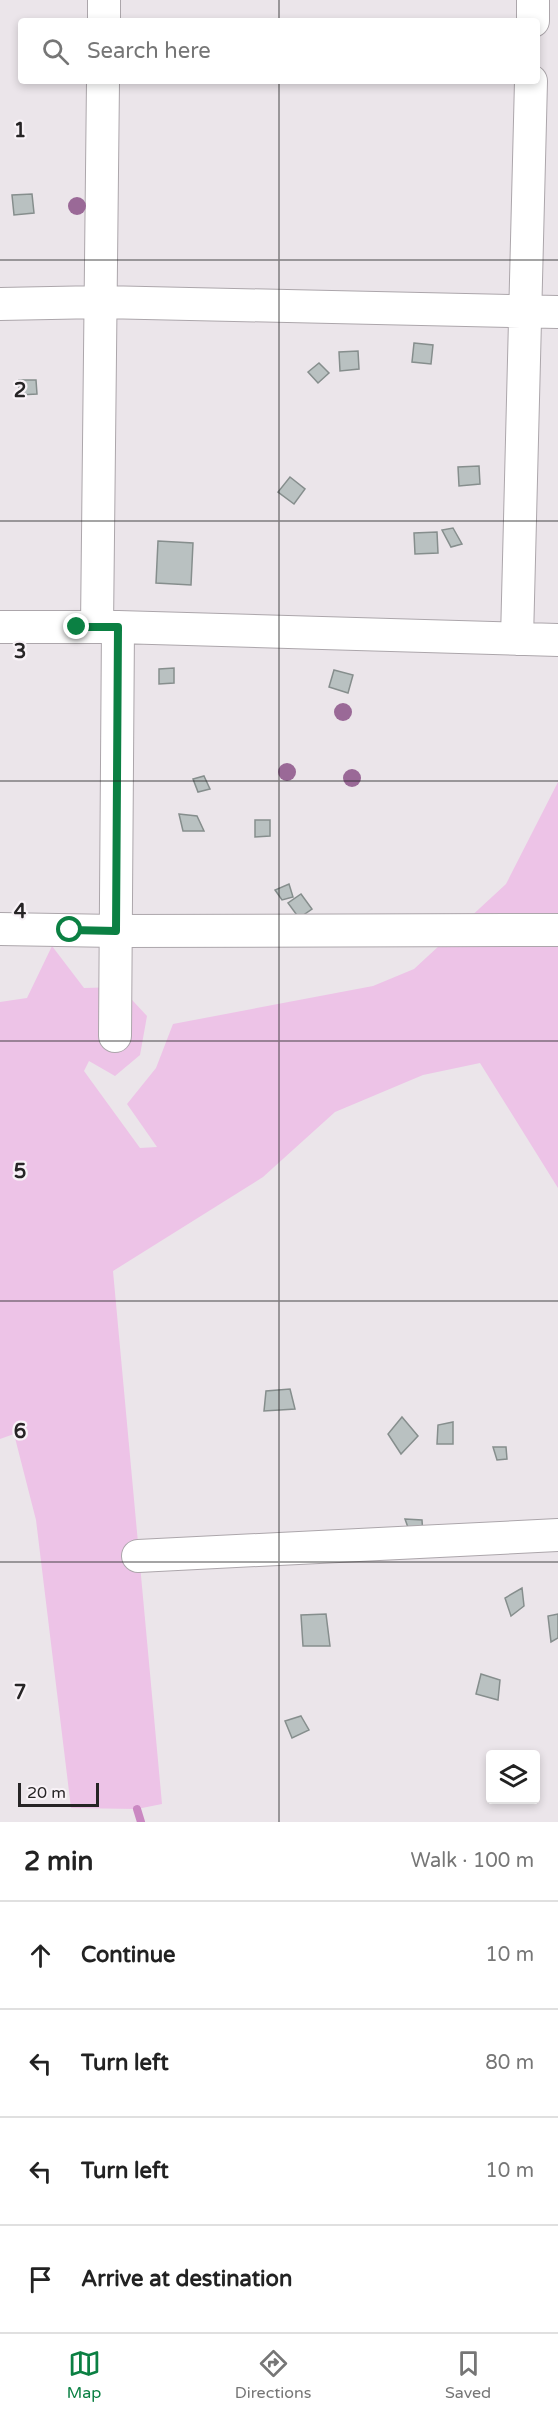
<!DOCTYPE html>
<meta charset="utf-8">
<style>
body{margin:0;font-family:"Varela Round",sans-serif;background:#f6f6f6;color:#222}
.controls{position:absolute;right:18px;bottom:18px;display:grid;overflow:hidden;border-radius:6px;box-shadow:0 3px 9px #0003}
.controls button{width:54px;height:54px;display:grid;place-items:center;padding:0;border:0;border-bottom:2px solid #e0e0e0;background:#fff;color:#222;font:30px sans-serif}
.scale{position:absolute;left:18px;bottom:15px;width:81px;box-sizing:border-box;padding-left:6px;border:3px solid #262425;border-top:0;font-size:16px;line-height:21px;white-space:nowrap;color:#262425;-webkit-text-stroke:4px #f8f2f7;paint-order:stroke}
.stop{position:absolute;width:18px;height:18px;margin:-14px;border:4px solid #0b8043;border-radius:50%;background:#fff}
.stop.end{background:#0b8043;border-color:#fff;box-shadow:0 2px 6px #0008}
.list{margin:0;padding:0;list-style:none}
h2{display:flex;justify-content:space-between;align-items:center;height:78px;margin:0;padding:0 24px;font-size:26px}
h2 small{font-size:20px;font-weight:400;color:#767676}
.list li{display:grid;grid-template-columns:39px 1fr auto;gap:18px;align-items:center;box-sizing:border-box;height:108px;padding:0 24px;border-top:2px solid #e0e0e0}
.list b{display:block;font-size:22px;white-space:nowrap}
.list em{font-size:20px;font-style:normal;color:#767676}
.icon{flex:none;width:33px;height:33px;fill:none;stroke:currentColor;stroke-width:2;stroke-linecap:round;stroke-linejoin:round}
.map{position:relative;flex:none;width:558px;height:1822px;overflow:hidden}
.search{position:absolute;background:#fff;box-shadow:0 3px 9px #0003;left:18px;right:18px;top:18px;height:66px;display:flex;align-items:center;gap:15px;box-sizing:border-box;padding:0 21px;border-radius:6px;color:#767676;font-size:22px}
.sheet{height:510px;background:#fff}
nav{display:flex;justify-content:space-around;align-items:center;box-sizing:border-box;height:84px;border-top:2px solid #e0e0e0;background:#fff;font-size:16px;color:#767676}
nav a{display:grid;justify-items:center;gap:3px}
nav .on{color:#0b8043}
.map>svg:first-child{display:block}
.green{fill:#edc3e7}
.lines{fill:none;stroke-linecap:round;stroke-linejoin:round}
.stream{stroke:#ca88c2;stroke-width:8}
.building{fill:#b9c1c1;stroke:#868e8d;stroke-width:1.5}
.street-casing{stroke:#aca6ab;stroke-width:34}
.street{stroke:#fff;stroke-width:32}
.tree{fill:#9a6997}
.route{stroke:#0b8043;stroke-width:8}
.grid{fill:none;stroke:#262425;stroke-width:1.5;stroke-opacity:0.55}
.grid-label{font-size:20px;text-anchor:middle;font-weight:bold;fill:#262425;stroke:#f8f2f7;stroke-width:4.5;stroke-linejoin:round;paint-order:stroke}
</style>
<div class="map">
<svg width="558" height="1822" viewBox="0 0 558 1822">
<rect width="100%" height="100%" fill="#ebe5ea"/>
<path class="green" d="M558 782V1188L480 1063 423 1075 335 1112 263 1177 113 1271 162 1804 137 1809 71 1808 36 1520 14 1434 0 1439V1002L27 998 52 946 84 988 120 987 147 1016 140 1055 115 1076 89 1061 84 1071 140 1148 157 1147 127 1104 156 1068 173 1024 373 986 414 969 506 884Z"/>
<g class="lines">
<path class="stream" d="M137 1809 141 1822"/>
</g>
<path class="building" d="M32 194 34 213 14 215 12 195Z
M414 343 433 345 431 364 412 362Z
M358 351 359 369 340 371 339 352Z
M319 363 329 373 318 383 308 372Z
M19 380H36L37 394 19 395Z
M479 466 480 484 459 486 458 467Z
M290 477 305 489 294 504 278 492Z
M453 528 462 544 451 547 442 530Z
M437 532 438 553 415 554 414 533Z
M158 541 193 543 191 585 156 583Z
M174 668V683L159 684V669Z
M334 670 353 675 348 693 329 687Z
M204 776 210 789 198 792 193 779Z
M179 814 197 816 204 831H183Z
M255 820H270V836L255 837Z
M289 884 293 897 282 900 275 890Z
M301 894 312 909 299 918 288 903Z
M290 1389 295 1409 264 1411 266 1391Z
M402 1417 418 1436 401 1454 388 1434Z
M453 1422V1444H437L438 1425Z
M493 1447H506L507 1459 497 1460Z
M405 1519 422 1520 423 1535 410 1533Z
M522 1588 524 1606 511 1616 505 1598Z
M326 1614 330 1646H303L301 1615Z
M558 1614V1638L551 1642 548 1616Z
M481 1674 500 1680 498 1700 476 1694Z
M301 1716 309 1730 292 1738 285 1721Z"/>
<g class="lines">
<defs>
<path id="street" d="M104 21V0
M533 21V0
M0 304 101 302 558 312
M0 627H118L558 640
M97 627 103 81
M517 639 531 81
M0 929 116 931 558 930
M115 1036 118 627
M138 1556 558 1535"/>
</defs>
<use href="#street" class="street-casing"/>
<use href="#street" class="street"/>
</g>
<g class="tree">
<circle cx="77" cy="206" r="9"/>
<circle cx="343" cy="712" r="9"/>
<circle cx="287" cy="772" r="9"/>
<circle cx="352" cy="778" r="9"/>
</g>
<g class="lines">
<path class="route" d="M70 930 116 931 118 627H77"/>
</g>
<path class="grid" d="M279 0V21M279 81V1822M0 260H558M0 521H558M0 781H558M0 1041H558M0 1301H558M0 1562H558"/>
<g class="grid-label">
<text x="20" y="137">1</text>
<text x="20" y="397">2</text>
<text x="20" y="658">3</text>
<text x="20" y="918">4</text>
<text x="20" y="1178">5</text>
<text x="20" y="1438">6</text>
<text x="20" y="1699">7</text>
</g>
</svg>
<div class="controls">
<button><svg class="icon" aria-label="layers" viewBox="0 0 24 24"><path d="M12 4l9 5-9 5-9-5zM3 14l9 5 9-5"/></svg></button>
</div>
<div class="scale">20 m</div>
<div class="stop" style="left:70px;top:930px"></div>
<div class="stop end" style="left:77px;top:627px"></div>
<div class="search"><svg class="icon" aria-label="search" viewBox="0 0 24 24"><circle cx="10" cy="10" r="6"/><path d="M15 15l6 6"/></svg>Search here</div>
</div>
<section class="sheet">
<h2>2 min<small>Walk · 100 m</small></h2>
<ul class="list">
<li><svg class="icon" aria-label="ahead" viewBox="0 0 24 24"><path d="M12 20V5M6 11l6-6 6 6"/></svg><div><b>Continue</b></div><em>10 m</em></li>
<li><svg class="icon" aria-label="left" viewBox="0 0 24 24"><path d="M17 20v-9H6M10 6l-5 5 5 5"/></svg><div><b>Turn left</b></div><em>80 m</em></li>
<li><svg class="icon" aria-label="left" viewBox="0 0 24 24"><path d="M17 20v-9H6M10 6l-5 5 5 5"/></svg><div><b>Turn left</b></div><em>10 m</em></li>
<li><svg class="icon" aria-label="arrive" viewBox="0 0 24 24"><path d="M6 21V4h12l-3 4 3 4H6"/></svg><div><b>Arrive at destination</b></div></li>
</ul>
</section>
<nav>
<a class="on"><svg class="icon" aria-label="map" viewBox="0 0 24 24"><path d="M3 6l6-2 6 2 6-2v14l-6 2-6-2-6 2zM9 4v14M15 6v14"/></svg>Map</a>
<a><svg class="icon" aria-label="directions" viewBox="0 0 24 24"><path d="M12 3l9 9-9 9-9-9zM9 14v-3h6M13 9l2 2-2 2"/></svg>Directions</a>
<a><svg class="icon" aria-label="saved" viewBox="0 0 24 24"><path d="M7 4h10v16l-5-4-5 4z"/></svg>Saved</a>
</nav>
